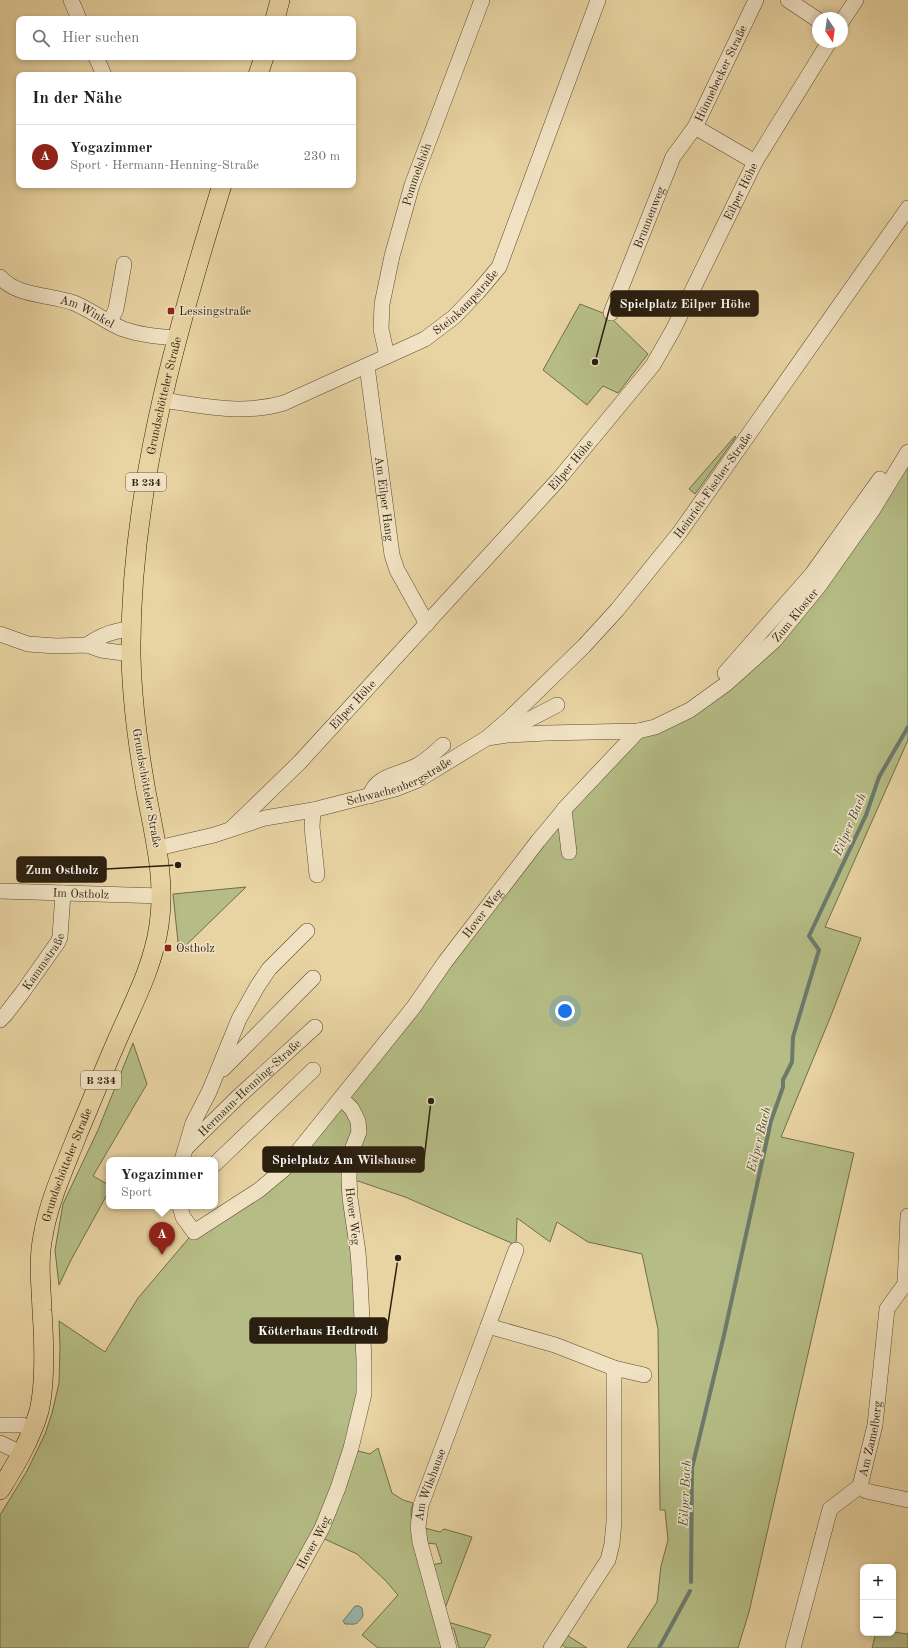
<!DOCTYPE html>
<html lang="de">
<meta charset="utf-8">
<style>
body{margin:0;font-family:"Old Standard TT",serif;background:#f2f2f2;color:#202124}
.controls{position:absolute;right:12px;bottom:12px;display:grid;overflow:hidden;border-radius:8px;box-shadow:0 2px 6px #0003}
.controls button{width:36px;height:36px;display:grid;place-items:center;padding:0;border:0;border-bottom:1px solid #e0e0e0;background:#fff;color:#202124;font:20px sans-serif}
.compass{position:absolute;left:812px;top:12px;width:36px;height:36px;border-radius:50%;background:#fff;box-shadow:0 2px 6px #0003;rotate:167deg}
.you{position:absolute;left:565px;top:1011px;width:14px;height:14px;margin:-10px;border:3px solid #fff;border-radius:50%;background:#1a73e8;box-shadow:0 0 0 6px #1a73e833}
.badge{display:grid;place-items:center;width:26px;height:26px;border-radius:50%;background:#8f2418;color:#fff;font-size:13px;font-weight:700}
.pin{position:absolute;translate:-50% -33px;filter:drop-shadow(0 1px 2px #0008)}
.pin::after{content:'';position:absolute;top:21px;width:14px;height:12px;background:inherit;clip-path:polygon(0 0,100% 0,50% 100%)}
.popup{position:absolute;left:106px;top:1157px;width:112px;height:52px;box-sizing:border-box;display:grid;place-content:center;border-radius:8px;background:#fff;filter:drop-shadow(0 1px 3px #0005);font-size:13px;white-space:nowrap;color:#757577}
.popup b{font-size:15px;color:#202124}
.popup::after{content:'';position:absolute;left:50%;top:100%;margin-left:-8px;border:8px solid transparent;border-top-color:#fff}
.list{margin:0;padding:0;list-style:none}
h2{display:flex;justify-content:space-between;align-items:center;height:52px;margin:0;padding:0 16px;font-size:17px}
h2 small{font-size:13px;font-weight:400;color:#757577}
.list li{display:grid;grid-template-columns:26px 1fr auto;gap:12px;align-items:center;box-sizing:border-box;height:64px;padding:0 16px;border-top:1px solid #e0e0e0}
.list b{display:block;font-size:15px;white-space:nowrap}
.list p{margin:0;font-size:13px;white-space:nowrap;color:#757577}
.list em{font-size:13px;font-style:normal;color:#757577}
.icon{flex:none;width:22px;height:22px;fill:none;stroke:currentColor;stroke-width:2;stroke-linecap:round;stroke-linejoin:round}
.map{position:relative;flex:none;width:908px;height:1648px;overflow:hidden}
.search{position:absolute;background:#fff;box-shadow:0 2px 6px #0003;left:16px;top:16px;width:340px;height:44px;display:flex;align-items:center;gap:10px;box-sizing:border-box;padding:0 14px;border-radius:8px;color:#757577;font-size:15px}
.panel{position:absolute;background:#fff;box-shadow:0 2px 6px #0003;left:16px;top:72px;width:340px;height:116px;border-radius:8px}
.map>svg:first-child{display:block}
.green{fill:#b5bc85;stroke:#706e4a}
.water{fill:#98b7aa;stroke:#6c7a6c}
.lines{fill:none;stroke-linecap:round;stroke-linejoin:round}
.stream{stroke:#6c7a6c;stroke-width:4}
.minor-casing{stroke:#5a4c34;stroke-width:16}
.major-casing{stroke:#2b1f0f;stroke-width:20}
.minor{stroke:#f0e2c3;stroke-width:15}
.major{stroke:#e8d3a2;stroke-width:19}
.poi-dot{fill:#8f2418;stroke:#f0e2c3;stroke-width:1.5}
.labels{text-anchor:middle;stroke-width:3;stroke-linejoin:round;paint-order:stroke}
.shield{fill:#f0e2c3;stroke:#665a45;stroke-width:1}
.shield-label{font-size:11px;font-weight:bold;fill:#2b1f0f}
.street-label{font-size:12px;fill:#2b1f0f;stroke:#f0e2c3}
.poi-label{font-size:12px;fill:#2b1f0f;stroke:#f0e2c3;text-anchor:start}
.water-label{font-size:13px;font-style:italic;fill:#4c4d3e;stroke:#f0e2c3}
.leader{fill:none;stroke:#2b1f0f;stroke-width:1.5}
.callout-dot{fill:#2b1f0f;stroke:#f0e2c3;stroke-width:1.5}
.callout{fill:#2b1f0f;stroke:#2b1f0f;stroke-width:1.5}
.callout-label{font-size:13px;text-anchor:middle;font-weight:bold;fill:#fff}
</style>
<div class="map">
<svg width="908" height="1648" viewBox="0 0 908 1648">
<rect width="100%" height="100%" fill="#e8d3a2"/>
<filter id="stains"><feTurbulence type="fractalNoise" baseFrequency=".005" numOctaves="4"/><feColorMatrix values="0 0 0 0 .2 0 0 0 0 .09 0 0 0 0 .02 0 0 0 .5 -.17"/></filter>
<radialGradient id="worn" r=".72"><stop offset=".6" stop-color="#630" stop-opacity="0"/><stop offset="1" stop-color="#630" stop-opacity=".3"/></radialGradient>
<path class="green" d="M580 304 608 315 648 354 618 393 603 386 587 405 543 370Z
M735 436 736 437 695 494 689 489Z
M908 452V740L825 927 861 938 830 1018 781 1137 854 1153 749 1612 738 1648H627L657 1602 661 1566 668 1540 665 1510H660L658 1329 642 1254 588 1242 557 1222 550 1242 517 1218 516 1245 405 1197 349 1178 364 1360 350 1449 370 1454 378 1448 392 1493 403 1500 413 1503 411 1511 414 1546 444 1648H378L362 1635 398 1595 385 1580 357 1554 318 1536 256 1648H0V1515L27 1471 45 1434 52 1413 59 1383 60 1347 59 1321 105 1352 138 1298 194 1232 259 1190 445 962 638 731 655 727 774 641Z
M246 887 179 952 173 894Z
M133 1043 147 1084 93 1176 109 1185V1191L71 1260 59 1285 55 1250 63 1204 98 1130Z
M425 1528 440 1532 444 1529 472 1537 441 1619 431 1565 442 1563 436 1544 426 1543Z
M448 1622 491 1635 484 1648H459L454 1629 450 1627Z
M893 1632 908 1634V1648H872L876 1633Z
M567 1635 587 1648H566L561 1644Z"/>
<path class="water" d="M355 1606H359L362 1608 363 1616C356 1626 356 1624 345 1624L343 1621Z"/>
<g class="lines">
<path class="stream" d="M691 1582 692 1468 724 1335 771 1121 783 1087V1080L792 1062 793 1037 819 950 809 936 866 815 879 777 908 727
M659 1648 690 1591"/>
<defs>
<g id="minor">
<path d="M71 0 79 19"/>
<path d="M788 0 818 20"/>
<path d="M842 21 856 0"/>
<path d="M96 57 104 75"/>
<path id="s1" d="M755 162 695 127 756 0"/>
<path id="s2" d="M0 277C18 297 49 294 74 303 91 310 106 322 123 329 140 335 159 337 177 338"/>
<path id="s3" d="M611 313 673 157 695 127"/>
<path d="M110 322 116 309 124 264"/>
<path id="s4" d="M387 356 381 329 382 304 392 256 412 185 482 0"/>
<path id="s5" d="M367 366 392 555 397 570 427 624"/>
<path id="s6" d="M162 400C203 406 244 415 284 403L425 339 454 317 478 292 499 267 598 0"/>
<path d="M0 634 28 644 56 646 87 645 101 650 131 654"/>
<path d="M87 645C101 635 114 630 131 629"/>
<path d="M725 673 812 574 880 479"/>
<path d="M503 733 557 705"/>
<path id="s7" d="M487 738 510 718 584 646 617 610 680 532 908 208"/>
<path d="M370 796C376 774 401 775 418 765 427 760 435 752 443 745"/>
<path d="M564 809 569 852"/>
<path d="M313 810 312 827 317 875"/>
<path id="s8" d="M231 829 300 762 558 480 653 365 673 330 755 162 829 42"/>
<path id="s9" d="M158 848 214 835 265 818 313 810 395 789 418 780 487 738 507 735 547 733 638 731 655 727 690 710 726 684 774 641 819 586 872 511 908 452"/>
<path id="s10" d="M0 891 162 896"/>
<path id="s11" d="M0 1020 5 1015 22 993 58 942 60 937 63 893"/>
<path d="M223 1069 313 978"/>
<path id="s12" d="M187 1147 238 1097 315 1027"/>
<path d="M182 1160 193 1123 209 1092 239 1019 257 987 269 969 307 931"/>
<path d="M215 1164 313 1070"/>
<path id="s13" d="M180 1206 183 1217 194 1232 259 1190 283 1170 413 1008 445 962 538 841 568 805 638 731"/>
<path d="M488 1326 516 1250"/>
<path d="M614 1368 644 1375"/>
<path d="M0 1425H22L32 1430"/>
<path d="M0 1443 21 1453"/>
<path d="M866 1491 908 1500"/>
<path id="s14" d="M256 1648 322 1528 338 1488 351 1448 364 1394V1360L360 1279 358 1252 350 1198 349 1178 350 1155 359 1132 358 1121 352 1109 341 1098"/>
<path id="s15" d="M449 1648 420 1542 418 1527 421 1505 488 1326 555 1345 614 1368V1522L612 1544 608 1560 551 1648"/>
<path id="s16" d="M793 1648 830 1509 860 1486 875 1425 887 1309 905 1284 908 1216"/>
</g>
<g id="major">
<path d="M275 19 280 0"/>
<path d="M258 75 264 57"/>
<path id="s17" d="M0 1490C15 1466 31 1439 39 1411 46 1382 44 1340 42 1310 41 1285 38 1260 43 1236 49 1200 65 1167 78 1133 93 1098 107 1062 123 1027 138 994 154 961 159 925 166 879 154 835 146 791 138 746 132 701 131 656 129 498 175 335 222 185"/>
</g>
</defs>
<use href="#minor" class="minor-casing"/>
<use href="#major" class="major-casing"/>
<use href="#minor" class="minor"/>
<use href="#major" class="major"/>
</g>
<g class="poi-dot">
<rect x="167" y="307" width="8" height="8" rx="2"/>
<rect x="164" y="944" width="8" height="8" rx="2"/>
</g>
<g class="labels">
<g class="shield">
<rect x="126" y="473" width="40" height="18" rx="3"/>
<rect x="81" y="1071" width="40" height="18" rx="3"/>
</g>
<g class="shield-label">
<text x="146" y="486">B 234</text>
<text x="101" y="1084">B 234</text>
</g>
<g class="street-label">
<text dy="4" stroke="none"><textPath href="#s1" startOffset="129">Hünnebecker Straße</textPath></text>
<text dy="4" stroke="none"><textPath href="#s4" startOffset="187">Pommelshöh</textPath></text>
<text dy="4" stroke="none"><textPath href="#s8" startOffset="822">Eilper Höhe</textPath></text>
<text dy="4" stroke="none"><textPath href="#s3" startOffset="103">Brunnenweg</textPath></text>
<text dy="4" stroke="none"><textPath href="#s6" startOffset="333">Steinkampstraße</textPath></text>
<text dy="4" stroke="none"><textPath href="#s2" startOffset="95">Am Winkel</textPath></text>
<text dy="4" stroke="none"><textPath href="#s17" startOffset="1131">Grundschötteler Straße</textPath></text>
<text dy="4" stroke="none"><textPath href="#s8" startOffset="498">Eilper Höhe</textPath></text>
<text dy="4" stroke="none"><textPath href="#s7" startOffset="340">Heinrich-Fischer-Straße</textPath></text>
<text dy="4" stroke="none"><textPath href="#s5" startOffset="134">Am Eilper Hang</textPath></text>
<text dy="4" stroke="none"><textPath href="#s9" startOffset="700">Zum Kloster</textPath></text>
<text dy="4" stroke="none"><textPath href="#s8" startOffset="174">Eilper Höhe</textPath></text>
<text dy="4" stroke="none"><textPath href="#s9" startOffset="251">Schwachenbergstraße</textPath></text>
<text transform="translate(147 788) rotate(80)" y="4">Grundschötteler Straße</text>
<text dy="4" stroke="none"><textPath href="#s10" startOffset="81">Im Ostholz</textPath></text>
<text dy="4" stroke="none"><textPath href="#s13" startOffset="464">Hover Weg</textPath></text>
<text dy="4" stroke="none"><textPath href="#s11" startOffset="73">Kammstraße</textPath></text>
<text dy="4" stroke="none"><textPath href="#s12" startOffset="86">Hermann-Henning-Straße</textPath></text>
<text dy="4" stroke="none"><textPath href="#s17" startOffset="339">Grundschötteler Straße</textPath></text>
<text transform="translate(353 1216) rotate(83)" y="4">Hover Weg</text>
<text dy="4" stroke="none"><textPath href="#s16" startOffset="230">Am Zamelberg</textPath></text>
<text dy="4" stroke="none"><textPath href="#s15" startOffset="169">Am Wilshause</textPath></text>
<text dy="4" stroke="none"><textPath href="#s14" startOffset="120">Hover Weg</textPath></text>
</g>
<g class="poi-label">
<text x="179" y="315">Lessingstraße</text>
<text x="176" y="952">Ostholz</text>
</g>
<g class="water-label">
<text transform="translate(849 824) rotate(-67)" y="5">Eilper Bach</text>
<text transform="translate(758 1139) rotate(-76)" y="5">Eilper Bach</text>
<text transform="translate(684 1493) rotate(-87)" y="5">Eilper Bach</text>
</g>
</g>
<path class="leader" d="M595 362L611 303M178 865L106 869M431 1101L424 1160M398 1258L387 1330"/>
<g class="callout-dot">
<circle cx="595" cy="362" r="4"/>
<circle cx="178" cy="865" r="4"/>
<circle cx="431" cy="1101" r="4"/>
<circle cx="398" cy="1258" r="4"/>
</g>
<g class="callout">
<rect x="611" y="291" width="147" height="25" rx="4"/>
<rect x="17" y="857" width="89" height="25" rx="4"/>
<rect x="263" y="1147" width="161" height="25" rx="4"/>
<rect x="250" y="1318" width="137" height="25" rx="4"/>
</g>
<g class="callout-label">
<text x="685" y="308">Spielplatz Eilper Höhe</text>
<text x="62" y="874">Zum Ostholz</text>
<text x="344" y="1164">Spielplatz Am Wilshause</text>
<text x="318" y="1335">Kötterhaus Hedtrodt</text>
</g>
<rect width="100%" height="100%" filter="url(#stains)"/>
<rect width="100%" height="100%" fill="url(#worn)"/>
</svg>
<div class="controls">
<button>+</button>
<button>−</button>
</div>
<svg class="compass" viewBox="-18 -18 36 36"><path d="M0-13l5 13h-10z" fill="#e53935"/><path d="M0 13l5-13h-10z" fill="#757577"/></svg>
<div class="you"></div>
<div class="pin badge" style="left:162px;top:1255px">A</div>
<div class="popup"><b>Yogazimmer</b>Sport</div>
<div class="search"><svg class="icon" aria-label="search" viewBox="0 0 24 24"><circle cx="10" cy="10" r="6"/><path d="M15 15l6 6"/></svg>Hier suchen</div>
<section class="panel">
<h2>In der Nähe<small></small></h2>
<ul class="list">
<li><span class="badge">A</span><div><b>Yogazimmer</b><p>Sport · Hermann-Henning-Straße</p></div><em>230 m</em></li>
</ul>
</section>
</div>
